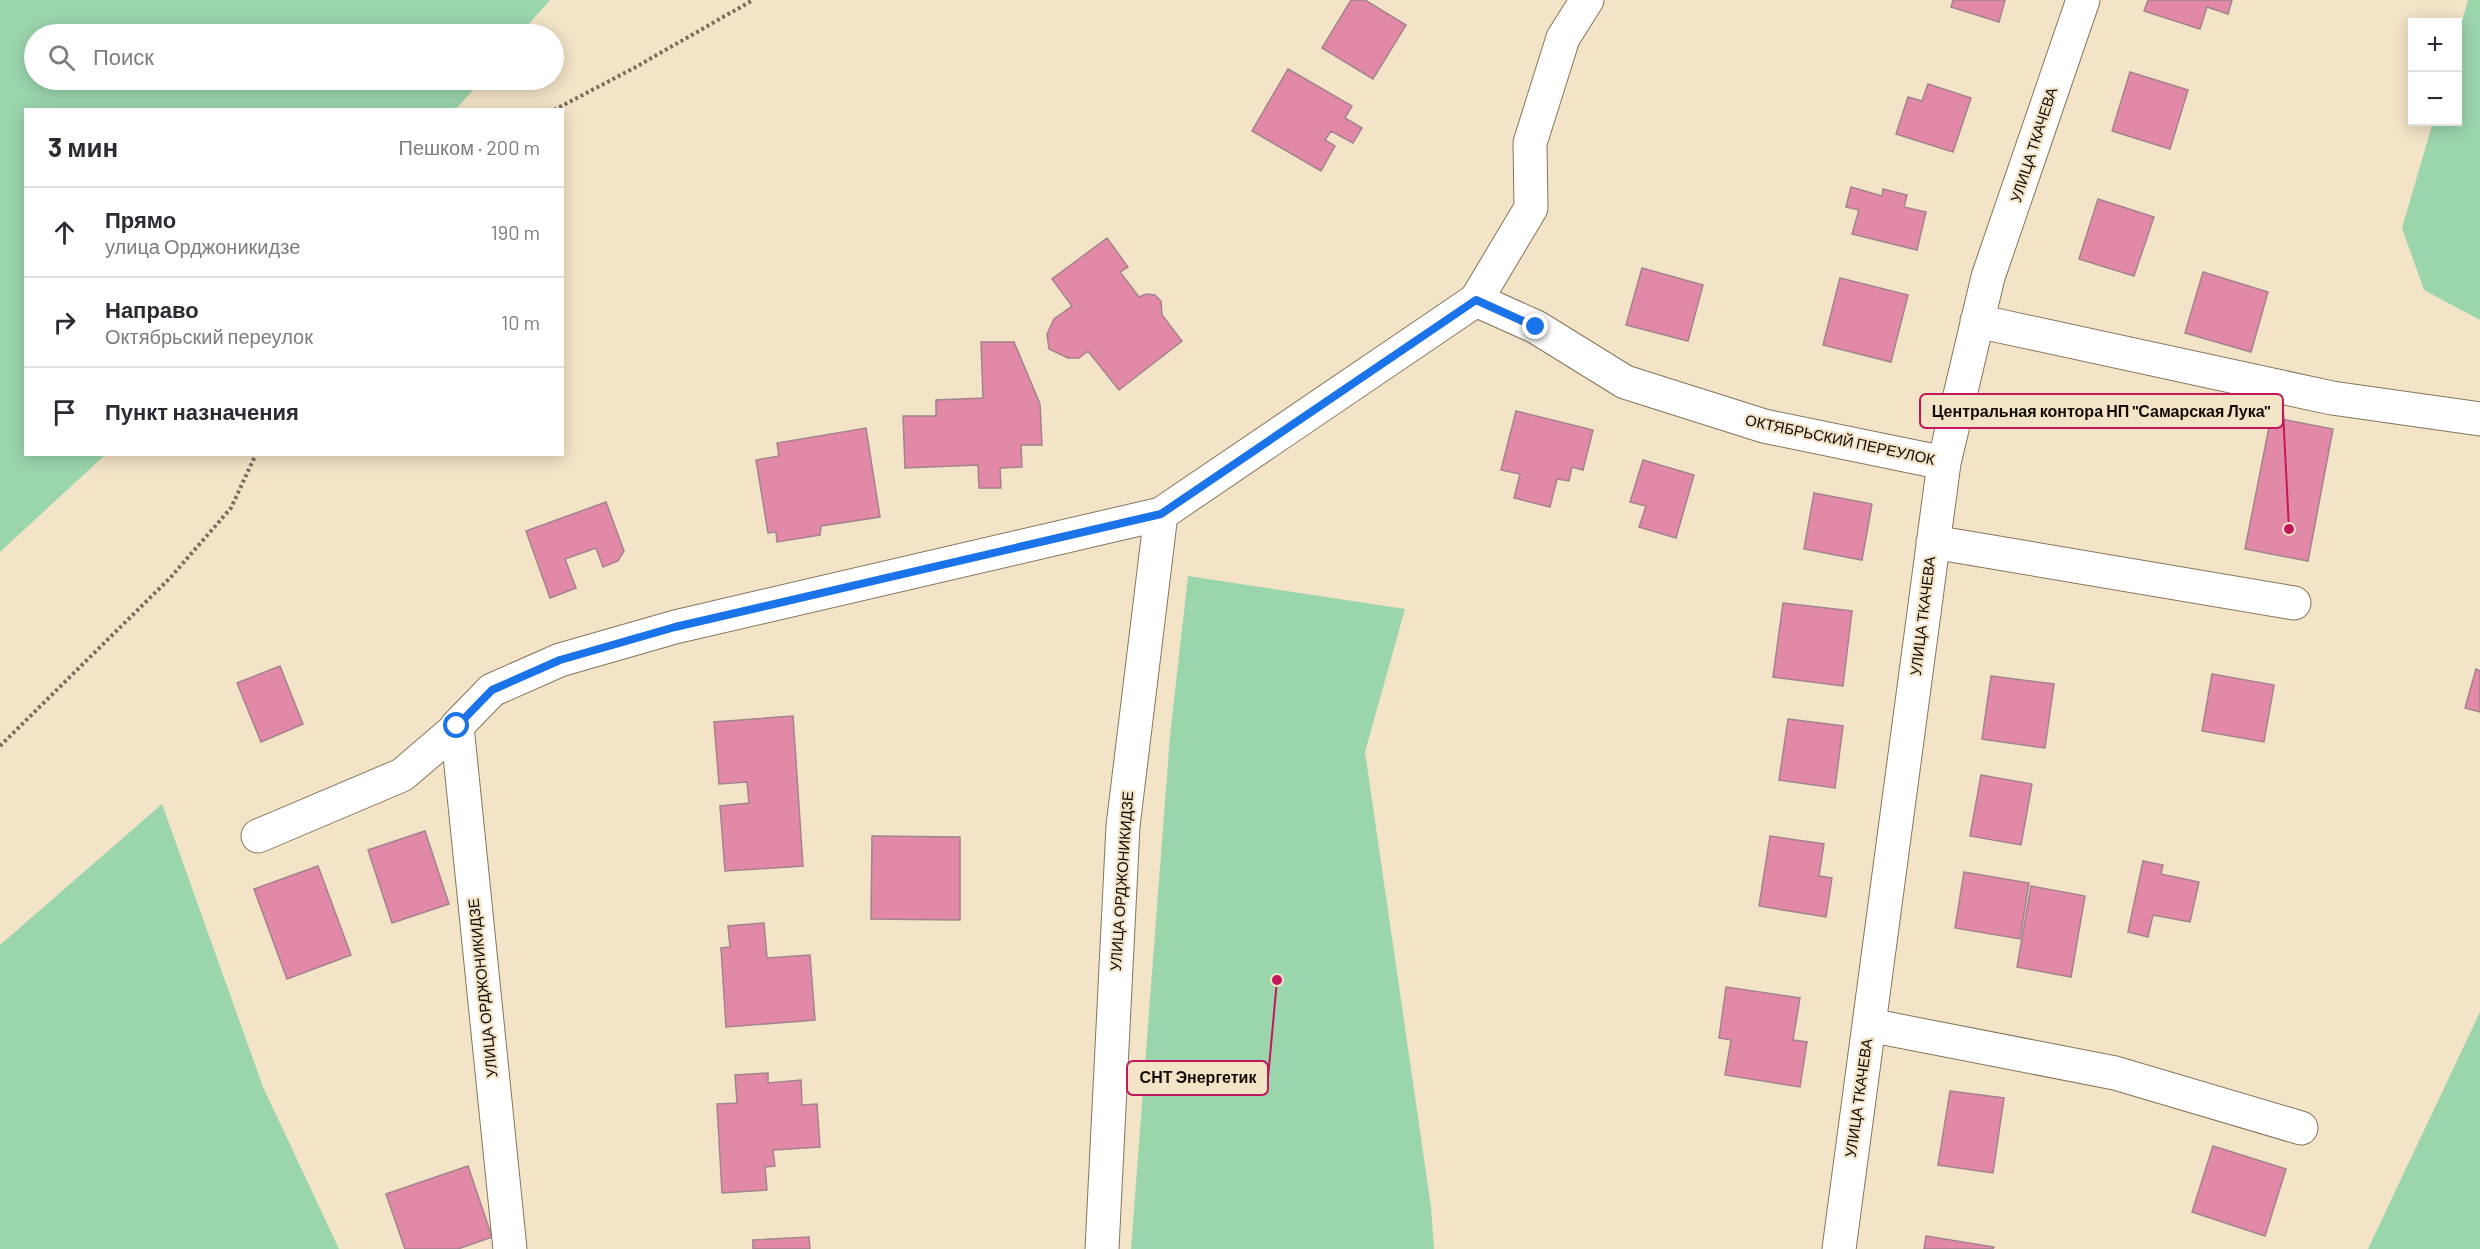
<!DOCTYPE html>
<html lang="ru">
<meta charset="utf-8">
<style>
body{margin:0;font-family:Barlow,sans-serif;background:#f7f7f7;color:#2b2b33}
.controls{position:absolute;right:18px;top:18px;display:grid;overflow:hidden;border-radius:0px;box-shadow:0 3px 15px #0003}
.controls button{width:54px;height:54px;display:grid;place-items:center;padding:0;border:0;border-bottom:2px solid #e1e1e2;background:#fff;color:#2b2b33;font:30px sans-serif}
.stop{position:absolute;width:18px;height:18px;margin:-14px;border:4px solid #1a73e8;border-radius:50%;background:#fff}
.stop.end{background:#1a73e8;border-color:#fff;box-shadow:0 2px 6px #0008}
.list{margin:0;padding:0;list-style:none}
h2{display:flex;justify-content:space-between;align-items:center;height:78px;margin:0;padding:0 24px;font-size:26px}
h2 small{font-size:20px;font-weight:400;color:#7c7c81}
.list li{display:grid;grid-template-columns:39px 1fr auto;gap:18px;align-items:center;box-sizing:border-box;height:90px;padding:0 24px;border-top:2px solid #e1e1e2}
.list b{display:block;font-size:22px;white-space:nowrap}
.list p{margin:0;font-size:20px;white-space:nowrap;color:#7c7c81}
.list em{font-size:20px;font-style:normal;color:#7c7c81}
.icon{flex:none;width:33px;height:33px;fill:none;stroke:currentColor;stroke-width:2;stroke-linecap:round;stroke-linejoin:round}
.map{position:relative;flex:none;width:2480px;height:1249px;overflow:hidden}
.search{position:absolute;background:#fff;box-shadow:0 3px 15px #0003;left:24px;top:24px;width:540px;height:66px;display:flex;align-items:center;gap:15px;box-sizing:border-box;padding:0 21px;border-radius:33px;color:#7c7c81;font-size:22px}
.panel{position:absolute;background:#fff;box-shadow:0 3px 15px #0003;left:24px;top:108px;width:540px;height:348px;border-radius:0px}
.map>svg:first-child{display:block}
.green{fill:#9bd5ac}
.building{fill:#e289a7;stroke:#a3838d;stroke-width:1.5}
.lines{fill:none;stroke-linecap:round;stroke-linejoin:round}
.minor-casing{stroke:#85765d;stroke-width:35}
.path{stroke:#796f5d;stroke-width:4;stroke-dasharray:3 3;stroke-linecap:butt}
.minor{stroke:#fff;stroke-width:33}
.route{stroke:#1a73e8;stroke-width:8}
.labels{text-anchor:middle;stroke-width:4.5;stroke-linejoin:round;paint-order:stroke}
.street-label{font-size:15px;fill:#110c04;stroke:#f3e3c7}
.leader{fill:none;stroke:#c2185b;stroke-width:2}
.callout-dot{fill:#c2185b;stroke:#f3e3c7;stroke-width:2}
.callout{fill:#f3e3c7;stroke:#c2185b;stroke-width:2}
.callout-label{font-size:16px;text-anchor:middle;font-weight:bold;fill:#110c04}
</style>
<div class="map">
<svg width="2480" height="1249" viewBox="0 0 2480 1249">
<rect width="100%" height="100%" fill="#f3e3c7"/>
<path class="green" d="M0 0H550L520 34H34V80H482L456 109 26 110V454L105 455 0 552Z
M2468 0H2480V320L2424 290 2402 228 2433 122H2458V35Z
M1188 576 1405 609 1365 752 1431 1207 1434 1249H1131L1170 736Z
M162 804 263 1087 339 1249H0V945Z
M2480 1012V1249H2368Z"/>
<path class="building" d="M1351 0H1365L1406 25 1373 79 1322 48Z
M1953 0H2005L1999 22 1951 7Z
M2148 0H2232L2228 14 2207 7 2200 29 2144 11Z
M1288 69 1352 106 1345 118 1362 128 1353 143 1331 131 1325 140 1335 146 1321 171 1252 131Z
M2130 72 2188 90 2170 149 2112 131Z
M1928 84 1971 98 1953 152 1896 134 1908 97 1922 101Z
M1851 187 1882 196 1883 189 1907 195 1904 207 1926 212 1917 250 1852 234 1859 210 1846 207Z
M2098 199 2154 217 2134 276 2079 259Z
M1107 238 1128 267 1120 272 1139 297 1146 294 1155 295 1161 301 1162 315 1182 341 1119 390 1088 351 1079 358H1068L1049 349 1047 334 1054 319 1072 306 1052 279Z
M1642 268 1703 285 1688 341 1626 325Z
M2203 272 2268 292 2251 352 2185 333Z
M1840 278 1908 295 1891 362 1823 345Z
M981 342H1014L1040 404 1042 445H1021L1022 467 1000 468 1001 488H979L978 465 905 468 903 416H936V400L983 398Z
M1516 411 1593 430 1583 470 1572 467 1569 481 1557 479 1550 507 1514 498 1520 474 1501 470Z
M2271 417 2333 429 2308 561 2245 549Z
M866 428 880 517 821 526 820 535 777 542 776 532 768 533 756 460 779 456 777 443Z
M1643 460 1694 475 1676 538 1639 527 1646 506 1630 502Z
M1814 493 1872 504 1862 560 1804 549Z
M606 502 624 551 618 561 603 567 596 548 565 559 576 588 550 598 526 531Z
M1783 603 1852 611 1843 686 1773 677Z
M280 666 303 724 261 742 237 683Z
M2476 669 2480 671V712L2465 708Z
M2212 674 2274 685 2264 742 2202 731Z
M1991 676 2054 684 2045 748 1982 739Z
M793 716 803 866 725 871 720 806 749 803 747 782 719 784 714 722Z
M1788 719 1843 726 1835 788 1779 780Z
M1981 775 2032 784 2021 845 1970 836Z
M425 831 449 904 392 923 368 850Z
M872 836 960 837V920L871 919Z
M1770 836 1824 844 1819 876 1832 878 1826 917 1759 906Z
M2143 861 2163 865 2161 874 2199 882 2190 922 2153 915 2148 937 2128 932Z
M318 866 351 955 287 979 254 889Z
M1964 872 2029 883 2020 939 1955 928Z
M2031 886 2085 896 2071 977 2017 967Z
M764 923 767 958 810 955 815 1020 726 1027 721 948 730 947 728 926Z
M1726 987 1800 998 1793 1040 1807 1042 1800 1087 1725 1075 1731 1040 1719 1038Z
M768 1073V1083L801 1080 802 1105 817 1104 820 1147 773 1150 775 1166 765 1167 767 1190 722 1193 717 1104 737 1103 735 1075Z
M1950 1091 2004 1098 1993 1173 1938 1165Z
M2213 1146 2286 1169 2265 1236 2192 1212Z
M468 1166 492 1237 458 1249H405L386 1194Z
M1926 1236 1994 1247 1993 1249H1924Z
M809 1237 810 1249H753V1240Z"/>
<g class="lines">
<defs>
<path id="minor" d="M1476 300 1536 327 1625 382 1764 426 1944 463
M1977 321 2332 398 2480 419
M1933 542 2294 603
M258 836 402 775 457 728
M1869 1025 2115 1073 2301 1128
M510 1249 457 726 492 690 560 660 675 627 1161 514
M1102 1249 1123 826 1161 514 1476 300 1531 208 1530 143 1563 38 1587 0
M1839 1249 1944 463 1988 277 2083 0"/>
</defs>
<use href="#minor" class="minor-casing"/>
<path class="path" d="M554 110 634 68 753 0
M0 746 170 578 231 508 256 454"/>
<use href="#minor" class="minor"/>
</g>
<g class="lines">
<path class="route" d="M457 726 492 690 560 660 675 627 1161 514 1476 300 1536 327"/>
</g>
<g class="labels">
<g class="street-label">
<text transform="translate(2034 145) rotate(-72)" y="5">УЛИЦА ТКАЧЕВА</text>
<text transform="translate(1840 440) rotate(12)" y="5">ОКТЯБРЬСКИЙ ПЕРЕУЛОК</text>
<text transform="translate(1923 616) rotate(-83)" y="5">УЛИЦА ТКАЧЕВА</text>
<text transform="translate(1122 881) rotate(-86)" y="5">УЛИЦА ОРДЖОНИКИДЗЕ</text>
<text transform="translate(483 988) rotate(-96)" y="5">УЛИЦА ОРДЖОНИКИДЗЕ</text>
<text transform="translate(1859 1098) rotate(-82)" y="5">УЛИЦА ТКАЧЕВА</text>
</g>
</g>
<path class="leader" d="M2289 529L2283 411M1277 980L1268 1078"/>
<g class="callout-dot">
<circle cx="2289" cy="529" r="6"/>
<circle cx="1277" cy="980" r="6"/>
</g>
<g class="callout">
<rect x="1920" y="394" width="363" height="34" rx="6"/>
<rect x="1127" y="1061" width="141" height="34" rx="6"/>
</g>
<g class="callout-label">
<text x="2101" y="417">Центральная контора НП "Самарская Лука"</text>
<text x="1198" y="1083">СНТ Энергетик</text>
</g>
</svg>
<div class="controls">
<button>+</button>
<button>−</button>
</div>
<div class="stop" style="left:457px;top:726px"></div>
<div class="stop end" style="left:1536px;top:327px"></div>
<div class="search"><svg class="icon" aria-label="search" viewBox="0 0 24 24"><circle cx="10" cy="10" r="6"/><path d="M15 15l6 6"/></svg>Поиск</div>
<section class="panel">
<h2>3 мин<small>Пешком · 200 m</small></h2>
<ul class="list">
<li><svg class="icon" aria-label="ahead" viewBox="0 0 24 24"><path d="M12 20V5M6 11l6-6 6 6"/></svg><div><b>Прямо</b><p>улица Орджоникидзе</p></div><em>190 m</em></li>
<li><svg class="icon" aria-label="right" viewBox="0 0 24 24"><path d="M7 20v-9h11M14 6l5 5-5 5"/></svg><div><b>Направо</b><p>Октябрьский переулок</p></div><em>10 m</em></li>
<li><svg class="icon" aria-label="arrive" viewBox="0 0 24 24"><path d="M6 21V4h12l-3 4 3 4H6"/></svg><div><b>Пункт назначения</b></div></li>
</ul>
</section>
</div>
